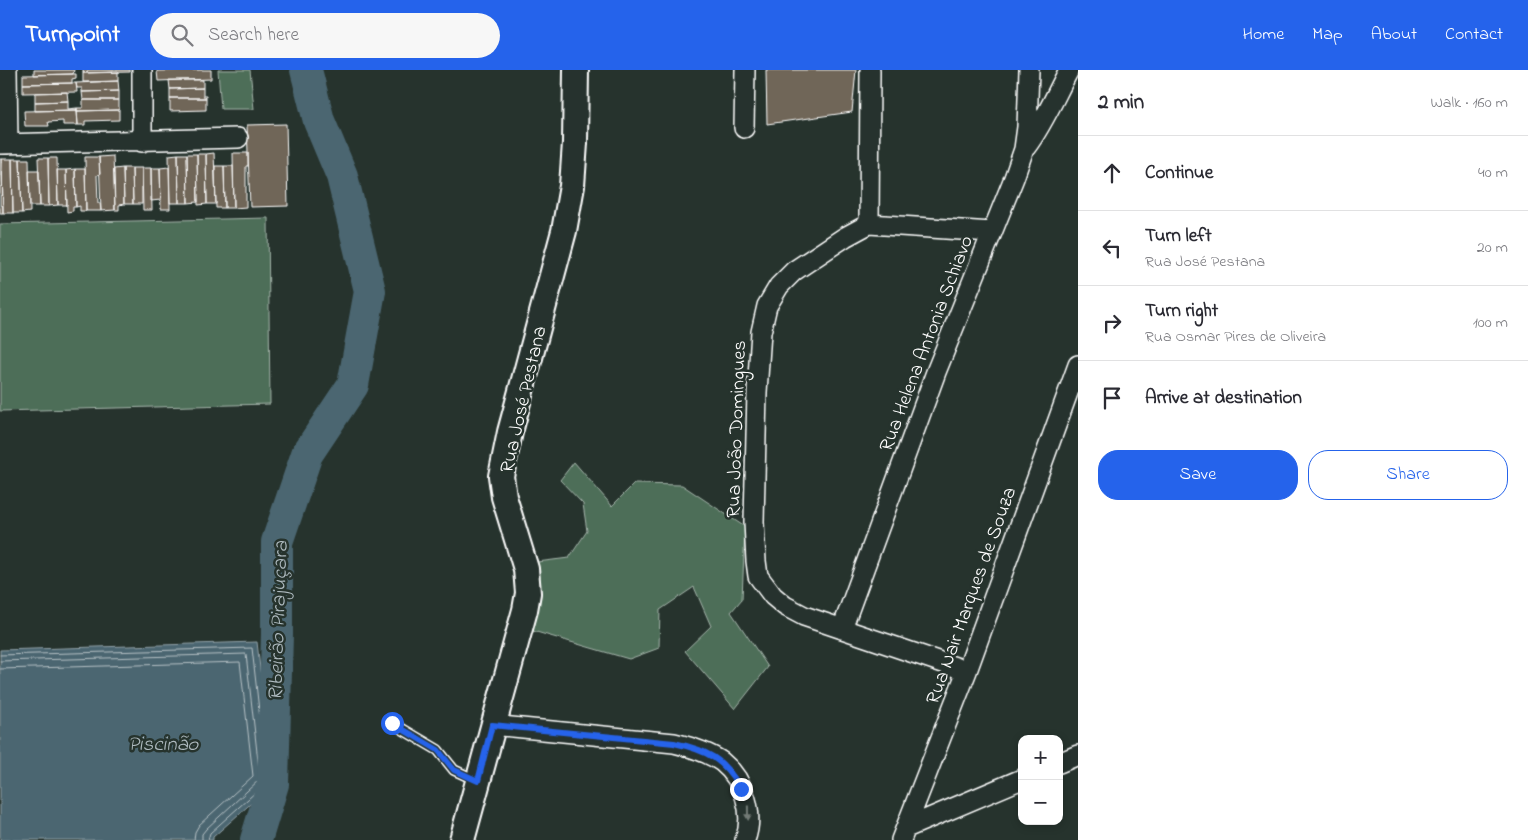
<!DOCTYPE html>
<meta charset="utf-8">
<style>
body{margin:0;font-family:"Indie Flower",sans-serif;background:#f7f7f7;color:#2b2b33}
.controls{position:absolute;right:15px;bottom:15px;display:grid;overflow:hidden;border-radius:10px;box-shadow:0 2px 8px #0003}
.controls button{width:45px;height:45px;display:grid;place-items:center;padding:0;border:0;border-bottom:1px solid #e1e1e2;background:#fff;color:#2b2b33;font:25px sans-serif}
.stop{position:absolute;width:15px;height:15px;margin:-11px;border:4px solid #2563eb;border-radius:50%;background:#fff}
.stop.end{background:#2563eb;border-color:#fff;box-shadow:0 1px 5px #0008}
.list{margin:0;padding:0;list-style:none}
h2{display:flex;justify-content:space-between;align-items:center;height:65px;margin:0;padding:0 20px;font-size:21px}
h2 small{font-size:16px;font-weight:400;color:#7c7c81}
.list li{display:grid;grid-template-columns:32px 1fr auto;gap:15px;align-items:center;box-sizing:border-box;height:75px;padding:0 20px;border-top:1px solid #e1e1e2}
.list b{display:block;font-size:19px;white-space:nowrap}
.list p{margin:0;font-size:16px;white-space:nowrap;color:#7c7c81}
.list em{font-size:16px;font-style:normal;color:#7c7c81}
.actions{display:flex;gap:10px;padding:15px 20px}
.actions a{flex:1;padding:11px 0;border:1px solid #2563eb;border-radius:20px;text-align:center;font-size:18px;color:#2563eb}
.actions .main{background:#2563eb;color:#fff}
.icon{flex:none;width:28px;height:28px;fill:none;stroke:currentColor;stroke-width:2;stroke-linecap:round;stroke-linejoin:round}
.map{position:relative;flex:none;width:1078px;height:770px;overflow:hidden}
header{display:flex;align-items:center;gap:30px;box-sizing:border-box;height:70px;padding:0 25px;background:#2563eb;color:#fff}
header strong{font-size:24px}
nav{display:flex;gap:28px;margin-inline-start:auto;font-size:18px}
.search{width:350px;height:45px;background:#f7f7f7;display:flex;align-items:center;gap:12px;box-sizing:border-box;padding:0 18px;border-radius:28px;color:#7c7c81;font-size:19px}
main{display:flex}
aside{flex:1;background:#fff}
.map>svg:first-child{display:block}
.green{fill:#4e6e59;stroke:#a6b6ac}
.water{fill:#4b6671;stroke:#93a3aa}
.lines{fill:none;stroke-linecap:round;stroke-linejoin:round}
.shore{stroke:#b7c2c6;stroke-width:1}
.river{stroke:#4b6671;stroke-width:32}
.building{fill:#706658;stroke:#fff}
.service-casing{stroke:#fff;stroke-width:12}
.minor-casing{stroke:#fff;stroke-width:22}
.tertiary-casing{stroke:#fff;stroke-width:28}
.service{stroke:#26332d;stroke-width:9}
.minor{stroke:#26332d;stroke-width:19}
.tertiary{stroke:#26332d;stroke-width:24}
.oneway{fill:#727a76}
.route{stroke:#2563eb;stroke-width:6}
.labels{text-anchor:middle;stroke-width:5;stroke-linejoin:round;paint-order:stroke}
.street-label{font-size:20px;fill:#fff;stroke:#26332d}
.water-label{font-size:21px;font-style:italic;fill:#aebabf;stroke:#26332d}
</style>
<header>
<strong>Turnpoint</strong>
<div class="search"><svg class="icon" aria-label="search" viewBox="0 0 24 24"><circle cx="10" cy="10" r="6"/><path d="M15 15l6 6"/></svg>Search here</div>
<nav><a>Home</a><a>Map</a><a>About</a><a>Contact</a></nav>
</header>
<main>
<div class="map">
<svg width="1078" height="770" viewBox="0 0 1078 770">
<rect width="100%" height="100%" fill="#26332d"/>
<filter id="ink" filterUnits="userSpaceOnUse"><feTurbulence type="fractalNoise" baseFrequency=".02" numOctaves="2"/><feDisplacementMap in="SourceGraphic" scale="10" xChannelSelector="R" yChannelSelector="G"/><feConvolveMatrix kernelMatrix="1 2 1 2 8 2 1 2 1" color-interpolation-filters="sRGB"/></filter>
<g filter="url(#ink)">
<path class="green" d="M218 0H250L254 39H221Z
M268 148 270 334 0 341V154Z
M574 392 612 436 634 414 682 415 745 457 742 529 731 542 768 597 735 639 685 581 711 556 694 517 660 540 659 578 629 589 533 561 537 492 569 488 587 461 583 434 560 410Z"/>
<path class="water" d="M257 572 273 714 213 767V770H0V580Z"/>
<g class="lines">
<path class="shore" d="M0 585 252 578 267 712 210 763 208 770
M0 591 246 584 260 709 206 759 202 764V770
M0 599 240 592 253 706 199 755 195 762 194 770"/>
<path class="river" d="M256 770 273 714 277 564V472L307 384 353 315 370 221 342 106 319 51 306 0"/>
</g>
<path class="building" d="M34 0H74L73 4 34 5Z
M83 0H130V2L83 3Z
M202 0H211V9L158 11 157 1Z
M766 0H856L852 42 767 54Z
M118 2V11L83 12V3Z
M73 4H76V8L72 9V13L23 14V5Z
M169 10H203V18L170 19Z
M118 11 119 21 82 22V18H77L76 13Z
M76 13 77 22 23 23V14Z
M203 18V26H206V28H170V19Z
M119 21V30H83L82 22Z
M67 22 68 31 35 32V23Z
M170 28H206V40L170 41Z
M83 30H119V40L77 41V38H83Z
M68 31V39L77 38V40L35 41V32Z
M77 40 78 55H63V51L48 52 49 56H25L24 41Z
M119 40V50L85 51V55H78L77 41Z
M286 54 288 136 250 137 247 55Z
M214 83 216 134H207L206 84Z
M233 83H248V96H246V137L234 138Z
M178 84 179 133H170L169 85Z
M178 84H187L188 133H179Z
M187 84H197L198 132 188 133Z
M197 84H206L207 134 198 135Z
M113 86 115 140 101 141 99 87Z
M85 87H99L100 104 97 105 98 133H100L101 141H86Z
M38 88H48L49 136H40Z
M48 88H57L58 135 49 136Z
M0 89H2L3 143H0Z
M2 89H12L13 143H3Z
M12 89H20L22 143H13Z
M20 89H29L30 142 22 143Z
M215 96H224L225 138H216Z
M224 96H233L234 138H225Z
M169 97 170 139H161L160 98Z
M123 98 124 134 119 135V140H115L114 99Z
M123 98H132L133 134H124Z
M132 98H142V134H133Z
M142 98H151L152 140H143Z
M151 98H160L161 130 151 131Z
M75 99 76 137H73V141L67 142 66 100Z
M75 99H85L86 141H80V136L76 137Z
M29 100H39L40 136H30Z
M57 100H66L67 135H58Z"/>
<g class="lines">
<defs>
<path id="service" d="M392 653 438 680 454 700 478 711"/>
<path id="minor" d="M7 0 8 74
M142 0V72
M744 58 745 0
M0 74 238 68
M1026 77C1044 53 1055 26 1069 0
M869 154 870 0
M842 559 936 302 1014 108 1024 79 1027 57 1029 0
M967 601 804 546 785 536 773 526 758 506 756 491 754 452 757 322 761 262 767 236 779 216 794 201 845 167 869 154 992 162
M492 655 674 673C691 677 708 682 722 692 744 710 755 743 745 770
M1059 693 1078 685
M906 758 1022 709
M901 770 967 601 1078 295"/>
<path id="tertiary" d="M462 770 525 540 528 523 526 499 504 427 501 406 510 362 564 161 572 116 575 73 576 0"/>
</defs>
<use href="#service" class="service-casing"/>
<use href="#minor" class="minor-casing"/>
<use href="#tertiary" class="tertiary-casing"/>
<use href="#service" class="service"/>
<use href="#minor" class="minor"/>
<use href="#tertiary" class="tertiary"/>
</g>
<defs><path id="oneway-solid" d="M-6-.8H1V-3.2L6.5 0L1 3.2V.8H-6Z" transform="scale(1.25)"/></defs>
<use class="oneway" href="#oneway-solid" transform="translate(748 743) rotate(89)"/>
</g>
<g class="lines" filter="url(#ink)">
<path class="route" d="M392 653 438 680 454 700 478 711 492 655 674 673C707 680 724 689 741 719"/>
</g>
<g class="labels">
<g class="street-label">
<text transform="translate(925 273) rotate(-69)" y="7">Rua Helena Antonia Schiavo</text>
<text transform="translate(522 329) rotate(-77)" y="7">Rua José Pestana</text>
<text transform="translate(735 359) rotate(-88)" y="7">Rua João Domingues</text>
<text transform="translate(970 525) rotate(-70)" y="7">Rua Nair Marques de Souza</text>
</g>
<g class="water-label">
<text transform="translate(277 551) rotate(-88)" y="7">Ribeirão Pirajuçara</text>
<text x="163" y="680">Piscinão</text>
</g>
</g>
</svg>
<div class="controls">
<button>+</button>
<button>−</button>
</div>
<div class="stop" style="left:392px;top:653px"></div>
<div class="stop end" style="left:741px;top:719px"></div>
</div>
<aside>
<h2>2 min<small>Walk · 160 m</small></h2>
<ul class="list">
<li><svg class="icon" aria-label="ahead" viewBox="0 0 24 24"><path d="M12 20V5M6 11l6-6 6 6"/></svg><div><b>Continue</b></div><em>40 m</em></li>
<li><svg class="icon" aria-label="left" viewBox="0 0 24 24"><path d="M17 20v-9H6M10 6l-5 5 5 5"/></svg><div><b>Turn left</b><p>Rua José Pestana</p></div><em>20 m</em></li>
<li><svg class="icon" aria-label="right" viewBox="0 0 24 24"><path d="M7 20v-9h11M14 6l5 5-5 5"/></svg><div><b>Turn right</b><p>Rua Osmar Pires de Oliveira</p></div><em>100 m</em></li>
<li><svg class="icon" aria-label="arrive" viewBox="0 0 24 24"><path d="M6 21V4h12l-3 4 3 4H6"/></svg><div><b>Arrive at destination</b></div></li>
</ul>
<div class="actions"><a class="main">Save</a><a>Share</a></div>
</aside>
</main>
